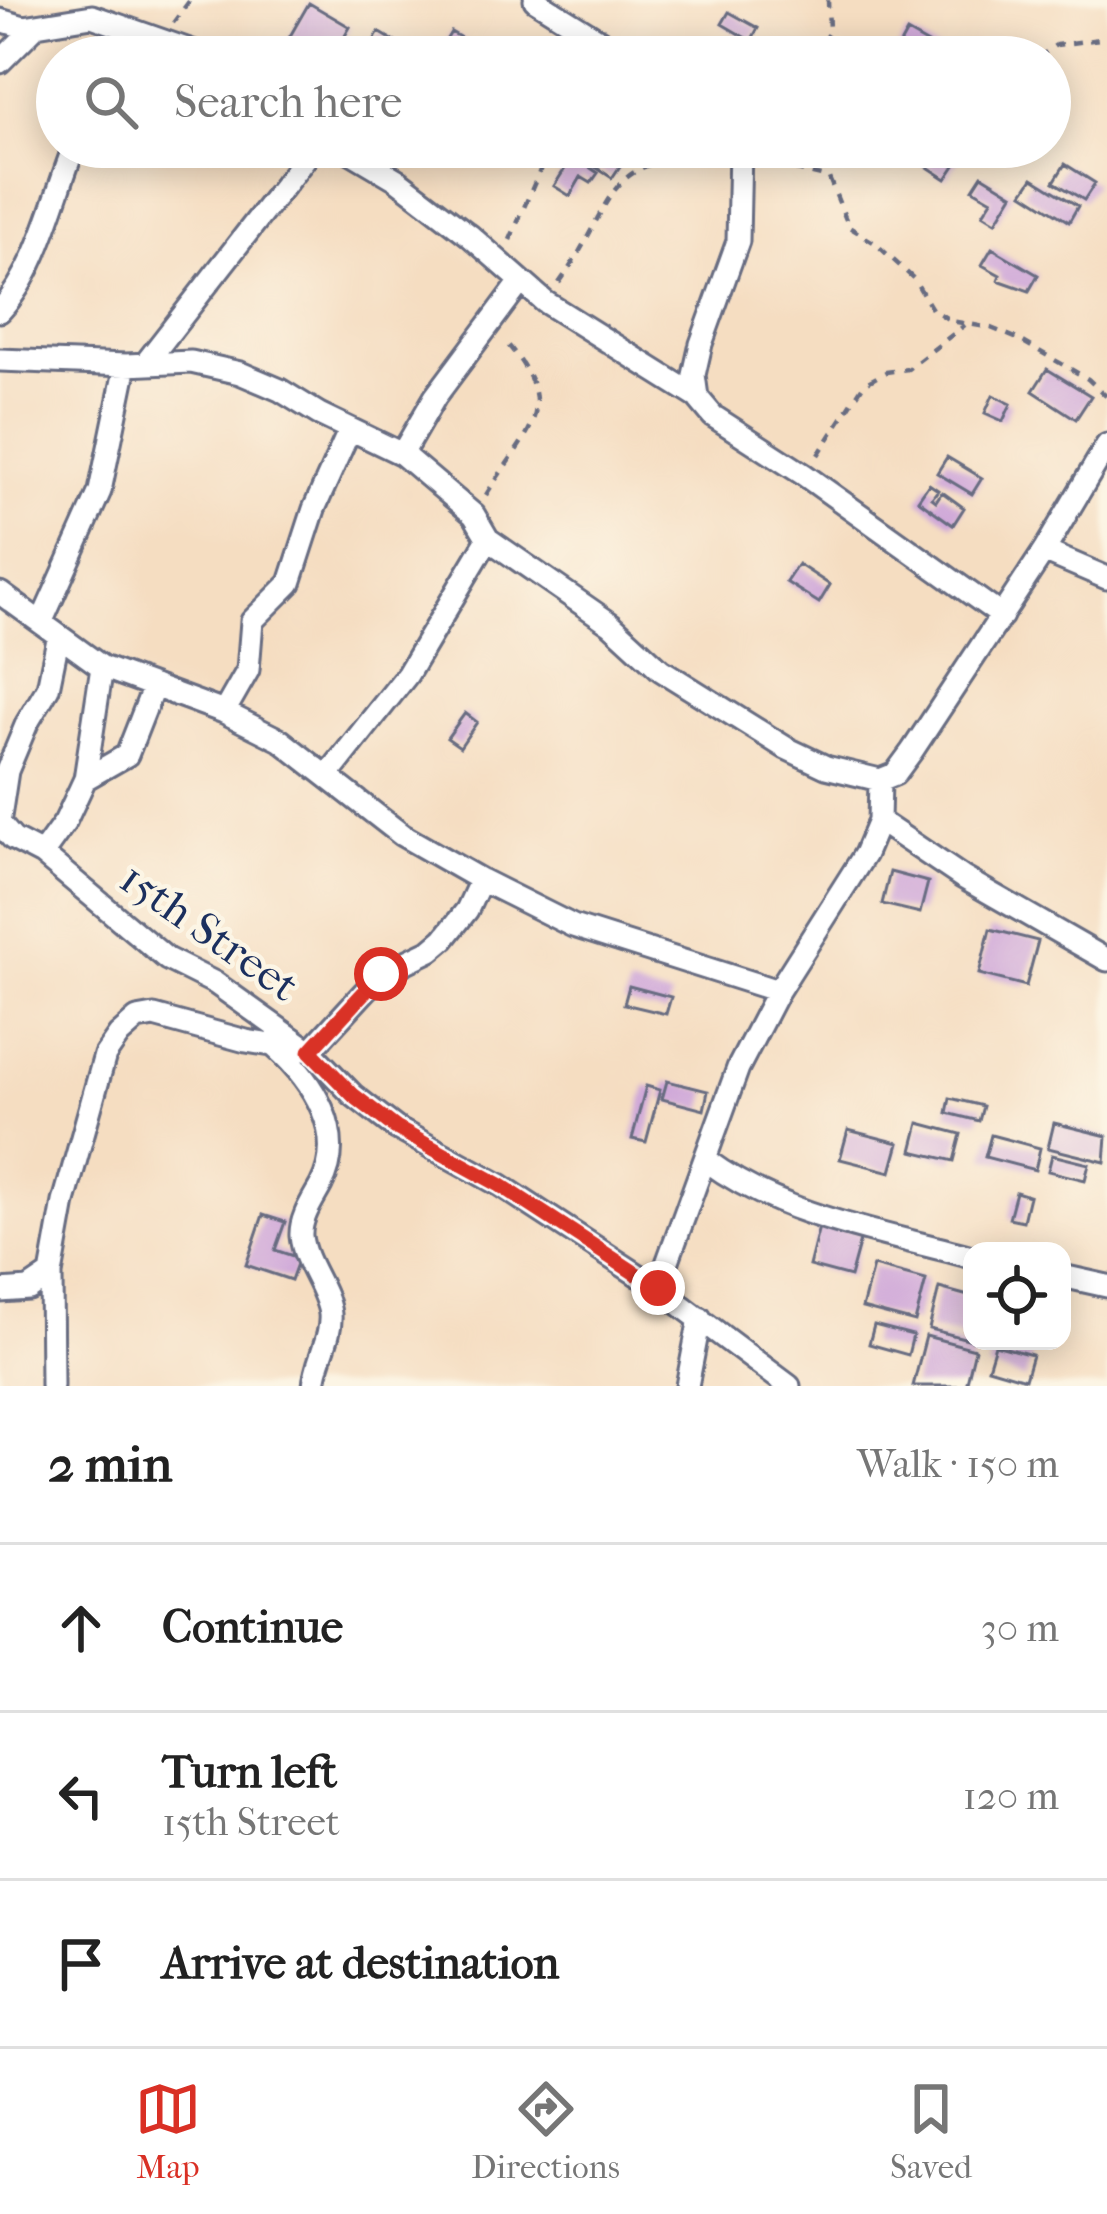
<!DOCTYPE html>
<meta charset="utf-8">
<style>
body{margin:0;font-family:"IM FELL French Canon",serif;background:#f6f6f6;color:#222}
.controls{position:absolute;right:36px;bottom:36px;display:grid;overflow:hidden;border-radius:24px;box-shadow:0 6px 30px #0003}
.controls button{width:108px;height:108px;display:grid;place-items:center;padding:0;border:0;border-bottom:3px solid #e0e0e0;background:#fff;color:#222;font:60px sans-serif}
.stop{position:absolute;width:36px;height:36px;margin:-27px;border:9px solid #d93025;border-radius:50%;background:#fff}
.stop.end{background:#d93025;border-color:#fff;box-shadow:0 3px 12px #0008}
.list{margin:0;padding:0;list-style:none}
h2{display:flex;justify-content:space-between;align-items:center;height:156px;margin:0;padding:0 48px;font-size:51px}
h2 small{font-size:39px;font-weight:400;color:#767676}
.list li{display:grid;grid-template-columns:78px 1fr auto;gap:36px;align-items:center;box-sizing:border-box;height:168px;padding:0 48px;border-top:3px solid #e0e0e0}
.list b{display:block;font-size:45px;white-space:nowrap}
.list p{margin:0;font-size:39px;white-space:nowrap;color:#767676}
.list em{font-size:39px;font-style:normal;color:#767676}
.icon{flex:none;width:66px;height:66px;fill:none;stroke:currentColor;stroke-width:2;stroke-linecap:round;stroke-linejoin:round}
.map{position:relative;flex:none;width:1107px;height:1386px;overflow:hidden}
.search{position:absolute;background:#fff;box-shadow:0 6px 30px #0003;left:36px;right:36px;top:36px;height:132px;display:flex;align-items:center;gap:30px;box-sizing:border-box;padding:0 42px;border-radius:66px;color:#767676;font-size:45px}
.sheet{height:660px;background:#fff}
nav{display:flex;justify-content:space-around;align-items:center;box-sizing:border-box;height:168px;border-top:3px solid #e0e0e0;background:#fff;font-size:33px;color:#767676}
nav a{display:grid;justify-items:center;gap:6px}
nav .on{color:#d93025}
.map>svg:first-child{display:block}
.building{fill:#cda4d8}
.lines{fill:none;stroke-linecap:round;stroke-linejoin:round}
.minor-casing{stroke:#676c81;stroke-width:27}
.path{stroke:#676c81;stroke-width:4.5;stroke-dasharray:9 9;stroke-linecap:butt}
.minor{stroke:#fff;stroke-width:21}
.route{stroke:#d93025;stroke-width:15}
.labels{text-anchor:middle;stroke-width:9;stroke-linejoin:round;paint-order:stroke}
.street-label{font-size:45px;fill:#1b2f5e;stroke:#fcf5e5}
</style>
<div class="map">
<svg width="1107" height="1386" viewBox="0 0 1107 1386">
<rect width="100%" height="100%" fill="#fcf5e5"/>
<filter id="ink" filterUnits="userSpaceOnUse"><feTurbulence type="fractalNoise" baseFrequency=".00833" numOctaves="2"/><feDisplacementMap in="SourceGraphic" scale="24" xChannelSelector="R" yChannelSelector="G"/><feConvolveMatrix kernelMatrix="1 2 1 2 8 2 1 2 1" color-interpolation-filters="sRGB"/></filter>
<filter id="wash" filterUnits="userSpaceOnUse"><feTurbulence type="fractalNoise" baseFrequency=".004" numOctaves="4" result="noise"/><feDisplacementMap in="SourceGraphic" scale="48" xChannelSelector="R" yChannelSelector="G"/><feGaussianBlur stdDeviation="2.7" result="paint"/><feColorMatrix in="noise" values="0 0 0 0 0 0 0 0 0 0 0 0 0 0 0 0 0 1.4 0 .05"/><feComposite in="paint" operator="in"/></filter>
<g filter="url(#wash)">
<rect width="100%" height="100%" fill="#f5ddc1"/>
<g id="blocks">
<path class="building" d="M309 3 350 27 333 57H278Z
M729 12 758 28 751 41 722 24Z
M379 32 406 48 401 57H364Z
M451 32 478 48 473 57H436Z
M907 32 951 57H893Z
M565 147H610L626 157 612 178Z
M897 147H943L960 158 946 179Z
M573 156 598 173 591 183 581 177 570 196 554 186Z
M1065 164 1095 183 1084 200 1054 182Z
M982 175 1013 194 996 222 983 214 992 200 973 189Z
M1033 178 1078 206 1069 222 1023 193Z
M992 248 1038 275 1029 291 998 280 1000 275 982 265Z
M1047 369 1091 396 1076 419 1033 391Z
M993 395 1011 404 1003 421 985 413Z
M947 457 982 478 972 494 937 473Z
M929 484 938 490 932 498 936 501 942 492 964 508 953 525 918 500Z
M798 564 830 585 819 603 786 582Z
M465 713 477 722 460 747 447 738Z
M890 872 928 882 920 913 882 904Z
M990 929 1038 941 1026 986 979 974Z
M629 986 671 997 666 1014 624 1004Z
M667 1081 708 1091 704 1110 662 1099Z
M646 1086 660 1090 646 1142 632 1139Z
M950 1098 983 1106 979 1121 947 1113Z
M919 1123 961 1134 954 1161 912 1151Z
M1054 1123 1107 1136 1105 1162 1048 1148Z
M848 1130 899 1143 891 1172 840 1159Z
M991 1135 1040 1148 1035 1170 985 1157Z
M1052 1155 1089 1164 1085 1180 1048 1171Z
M1016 1192 1029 1196 1023 1221 1009 1218Z
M263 1215 285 1222 275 1250 299 1258 291 1280 246 1265Z
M820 1223 862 1233 850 1277 809 1266Z
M873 1266 926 1280 915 1322 862 1308Z
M939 1288 972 1297V1340L929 1329Z
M874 1325 913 1335 908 1355 869 1344Z
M926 1336 975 1349 966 1386H913Z
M995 1345 1032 1355 1025 1379 988 1368Z"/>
</g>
</g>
<g filter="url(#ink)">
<use href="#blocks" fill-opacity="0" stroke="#676c81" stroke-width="3"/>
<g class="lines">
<defs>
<path id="minor" d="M535 0 626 57
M0 20 24 27 92 16 209 57
M125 57 142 36
M0 62 36 26
M342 147 396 179 469 235 545 302 697 397
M740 147 738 241 701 344 694 375 697 397 713 416 803 474 1002 616
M0 311C39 268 53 200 74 147
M0 360 126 365 191 362 240 373 280 390 319 414 402 454 474 515 488 539 611 624 661 670 786 748 826 767 880 780 895 774 912 751 1044 551 1107 445
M145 364 314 147
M402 454 435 397 520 283
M1044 551 1107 578
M0 593 102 667 224 712 280 740 402 835 481 880 573 926 778 991
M41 623 100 491 126 365
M224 712 248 670 252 621 290 583 314 509 350 429
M328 775 407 675 488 539
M85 779 102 667
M0 817 7 771 27 723 48 688 58 639
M879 821 962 877 1107 960
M0 824 13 839 42 854 167 959 215 983 310 1051 353 1095 396 1128 500 1185 658 1288 789 1386
M42 854 65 822 85 779 127 755 154 686
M275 1047C312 1080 348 1133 321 1185 313 1200 300 1218 301 1236 304 1264 327 1288 330 1314 332 1338 315 1362 314 1386
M707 1161C782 1217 884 1233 972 1257
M51 1274 52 1386
M1062 1276 1107 1286
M658 1288 738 1068 778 991 865 854 879 821 880 780
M0 1291 29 1289 51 1274 64 1202 105 1055 119 1035 137 1019 154 1016 246 1041 310 1051 381 974 431 950 444 939 467 910 481 880
M687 1386 700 1318"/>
</defs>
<use href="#minor" class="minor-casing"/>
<path class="path" d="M173 23 190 0
M553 57 565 43
M813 57 829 32 828 0
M1039 57 1056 45 1107 38
M978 151 981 147
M762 154 788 168 829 178 849 227 875 243 914 279 932 309 951 321 991 328 1018 339 1088 379 1107 397
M510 240 550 147
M559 283C618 202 598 156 717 156
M818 455 864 384 886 372 908 369 965 325
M486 495C527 428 566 411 503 339"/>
<use href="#minor" class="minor"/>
</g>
</g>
<g class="lines" filter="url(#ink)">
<path class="route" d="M381 974 310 1051 353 1095 396 1128 500 1185 658 1288"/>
</g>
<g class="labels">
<g class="street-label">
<text transform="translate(210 931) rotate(35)" y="16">15th Street</text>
</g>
</g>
</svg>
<div class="controls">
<button><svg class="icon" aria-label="locate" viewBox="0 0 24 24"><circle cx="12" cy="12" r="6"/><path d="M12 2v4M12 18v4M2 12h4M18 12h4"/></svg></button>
</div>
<div class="stop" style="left:381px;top:974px"></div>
<div class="stop end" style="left:658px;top:1288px"></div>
<div class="search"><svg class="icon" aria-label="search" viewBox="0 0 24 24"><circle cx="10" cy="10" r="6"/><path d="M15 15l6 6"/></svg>Search here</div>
</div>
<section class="sheet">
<h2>2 min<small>Walk · 150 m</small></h2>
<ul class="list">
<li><svg class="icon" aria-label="ahead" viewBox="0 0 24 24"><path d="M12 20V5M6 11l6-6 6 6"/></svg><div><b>Continue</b></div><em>30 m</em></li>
<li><svg class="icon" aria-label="left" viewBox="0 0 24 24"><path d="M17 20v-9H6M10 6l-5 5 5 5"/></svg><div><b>Turn left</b><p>15th Street</p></div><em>120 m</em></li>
<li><svg class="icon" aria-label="arrive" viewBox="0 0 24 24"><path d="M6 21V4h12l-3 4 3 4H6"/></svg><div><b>Arrive at destination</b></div></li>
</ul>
</section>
<nav>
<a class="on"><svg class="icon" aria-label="map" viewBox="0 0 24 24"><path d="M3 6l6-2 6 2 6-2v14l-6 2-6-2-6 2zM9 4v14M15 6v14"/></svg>Map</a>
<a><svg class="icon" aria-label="directions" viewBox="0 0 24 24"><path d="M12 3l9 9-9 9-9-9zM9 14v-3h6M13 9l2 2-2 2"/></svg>Directions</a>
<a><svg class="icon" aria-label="saved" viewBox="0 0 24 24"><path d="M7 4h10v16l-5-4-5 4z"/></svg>Saved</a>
</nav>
